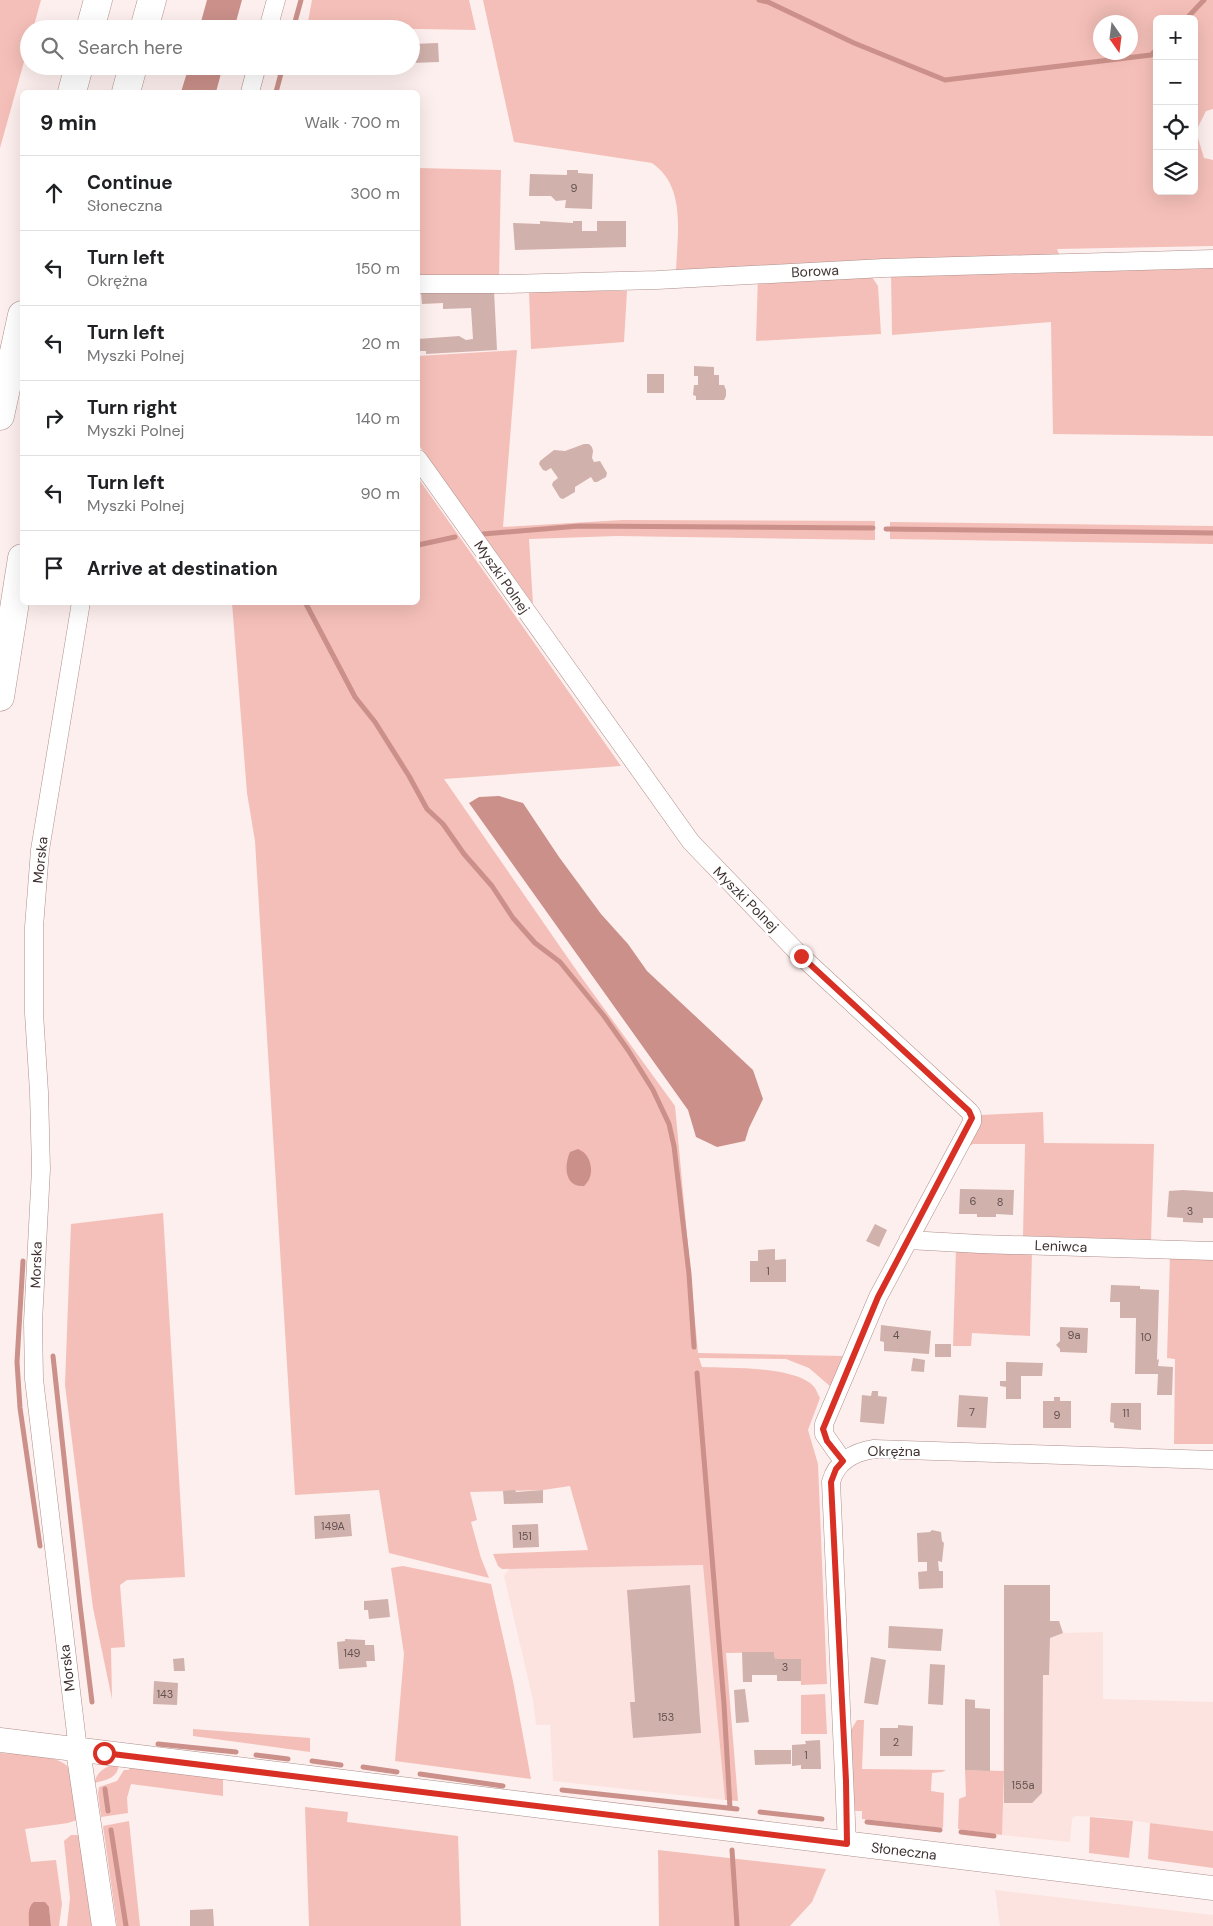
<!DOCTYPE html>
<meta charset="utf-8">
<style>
body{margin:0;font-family:"DM Sans",sans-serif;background:#f6f6f6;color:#202124}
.controls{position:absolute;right:15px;top:15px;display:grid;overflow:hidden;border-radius:8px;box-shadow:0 5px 20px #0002}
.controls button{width:45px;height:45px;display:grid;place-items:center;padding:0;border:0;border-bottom:1px solid #e0e0e0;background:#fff;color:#202124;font:25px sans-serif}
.compass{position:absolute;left:1093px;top:15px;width:45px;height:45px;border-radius:50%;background:#fff;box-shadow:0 5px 20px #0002;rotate:166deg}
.stop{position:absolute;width:15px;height:15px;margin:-11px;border:4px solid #d93025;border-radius:50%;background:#fff}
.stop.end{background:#d93025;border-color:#fff;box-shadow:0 1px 5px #0008}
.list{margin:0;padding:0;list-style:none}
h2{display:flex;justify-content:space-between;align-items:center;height:65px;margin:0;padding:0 20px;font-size:21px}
h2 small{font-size:16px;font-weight:400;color:#757577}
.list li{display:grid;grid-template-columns:32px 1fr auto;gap:15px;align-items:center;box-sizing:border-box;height:75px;padding:0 20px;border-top:1px solid #e0e0e0}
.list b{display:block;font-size:19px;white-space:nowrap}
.list p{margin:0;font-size:16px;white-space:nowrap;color:#757577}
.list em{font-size:16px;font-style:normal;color:#757577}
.icon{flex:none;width:28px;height:28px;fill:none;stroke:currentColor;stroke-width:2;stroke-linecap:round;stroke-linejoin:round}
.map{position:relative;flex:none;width:1213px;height:1926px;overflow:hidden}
.search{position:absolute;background:#fff;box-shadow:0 5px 20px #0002;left:20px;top:20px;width:400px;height:55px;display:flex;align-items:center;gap:12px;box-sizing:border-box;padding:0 18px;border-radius:28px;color:#757577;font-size:19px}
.panel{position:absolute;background:#fff;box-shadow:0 5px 20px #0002;left:20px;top:90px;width:400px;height:515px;border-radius:8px}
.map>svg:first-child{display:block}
.built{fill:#fde3df}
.green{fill:#f4bfb8;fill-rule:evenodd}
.water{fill:#ca9089}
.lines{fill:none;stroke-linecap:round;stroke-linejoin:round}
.stream{stroke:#ca9089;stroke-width:5}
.building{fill:#d1b1ac}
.minor-casing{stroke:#ae8f8b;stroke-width:19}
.secondary-casing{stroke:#ae8f8b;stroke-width:25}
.motorway-casing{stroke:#ae8f8b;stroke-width:29}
.minor{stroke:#fff;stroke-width:18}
.secondary{stroke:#fff;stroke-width:24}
.motorway{stroke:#fff;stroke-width:28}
.route{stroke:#d93025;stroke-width:6}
.labels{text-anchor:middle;stroke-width:5;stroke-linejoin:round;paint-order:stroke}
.number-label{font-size:11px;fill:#645250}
.street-label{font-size:14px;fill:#3f3231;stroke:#fff}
</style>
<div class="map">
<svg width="1213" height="1926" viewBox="0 0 1213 1926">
<rect width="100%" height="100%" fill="#fdefed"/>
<path class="built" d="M704 1565 725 1800 553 1781 550 1725H536L533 1700 504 1576 509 1569Z
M1004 1585H1050V1621H1059L1063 1633 1103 1632V1699L1213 1702V1831L1103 1817 1076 1816 1072 1819 1070 1842 1002 1835Z
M995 1890 1213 1915V1926H1000Z"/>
<path class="green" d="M0 0H41L33 29H29V44L0 148Z
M312 0H469L476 30 307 27Z
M483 0H1213V109L1206 111 1196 131 1204 158 1213 160V246L1057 249 1060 257 676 272C677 235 687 187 652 163L514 142ZM1157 19H1194V191H1157ZM1100 22H1130V52H1100Z
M418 168 501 170 499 278H418Z
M1213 266V436L1053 434 1051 322 892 335 891 273Z
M870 274 878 286 881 334 756 341 758 276Z
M529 291H627L624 342 531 349Z
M517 350 503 527 622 520 875 521V540L617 536 529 539 533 604 418 444V356Z
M418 478 621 766 444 779 579 974 675 1106 698 1353 843 1356 831 1387 809 1368 786 1359 699 1358 702 1367C728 1368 799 1366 815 1388 817 1391 818 1395 820 1398L808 1430 818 1464 827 1684 801 1685V1659H775L774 1652 726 1653 738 1801 725 1800 703 1565 502 1569 498 1566 493 1554 588 1550 570 1486 543 1490 470 1492 477 1520 471 1522 481 1558 489 1578 389 1553 379 1490 295 1495 255 841 247 793 232 603 418 602Z
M890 522 1213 526V544L890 539Z
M1043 1112 1044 1143 1154 1144 1151 1240 1023 1236 1025 1144H973L962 1150 980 1115Z
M163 1213 185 1577 127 1580 120 1585 125 1647 111 1648 112 1699 93 1608 65 1385 71 1224Z
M956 1249 1032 1251 1030 1336 972 1333 971 1346H953Z
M1170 1255 1213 1257V1444H1174L1175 1359 1167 1358Z
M403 1566 491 1584 513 1681 531 1779 395 1761 404 1654 391 1568Z
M825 1694 827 1734H801V1695Z
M857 1720H864L862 1769 946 1770 942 1772 932 1773 931 1791 944 1793 943 1828 862 1819V1811H854L851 1730Z
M193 1729 310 1738V1752L193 1736Z
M0 1753C18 1755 59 1753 70 1769 74 1776 78 1809 80 1819L68 1823 25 1829 31 1862 56 1860 62 1904 59 1926H51L49 1907 29 1911V1926H0Z
M119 1764C118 1779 105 1780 94 1783 98 1770 106 1766 119 1764Z
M130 1766 223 1778V1796L131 1784 127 1798 128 1813 101 1817 98 1793 99 1787 117 1781 124 1770H129Z
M965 1770 1004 1771 1002 1835 958 1829 959 1799 966 1796Z
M305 1807 348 1812 347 1822 458 1836 461 1926H309Z
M1090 1817 1133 1821 1129 1858 1089 1853Z
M129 1821 140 1926H117L103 1826Z
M1150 1823 1213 1831V1868L1148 1859Z
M71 1835H79L95 1926H67L70 1898 64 1841Z
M658 1850 826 1869 812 1902 790 1926H659Z"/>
<path class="water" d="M207 0H242L234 29H199Z
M189 66H223L216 92H181Z
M499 796 523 803 559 857 601 914 628 944 647 971 753 1070 763 1099 749 1128 745 1141 717 1147 696 1137 688 1110 469 803 479 797Z
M578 1149C592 1154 596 1176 584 1186 564 1187 564 1166 570 1152Z
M34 1902H45L49 1907 51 1926H29C29 1918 27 1907 34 1902Z"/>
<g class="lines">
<path class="stream" d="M759 0 768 2 854 43 945 80 1151 55 1157 49
M1186 19 1204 0
M293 29 301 0
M276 92 283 66
M886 529 1213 533
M483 534 579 526 873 528
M418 545 455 537
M305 602 355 697 375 722 409 776 427 809 443 824 464 854 492 886 513 918 535 943 560 962 604 1016 628 1050 653 1090 669 1124 674 1146 689 1274 694 1347
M23 1261 17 1362 20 1408 40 1546
M53 1356 80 1605 92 1702
M697 1373 724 1704 730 1808
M158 1744 236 1752
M256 1755 288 1759
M312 1761 341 1765
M363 1767 397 1772
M420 1774 503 1786
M105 1789 108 1811
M562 1790 737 1809
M760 1812 822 1819
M867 1822 940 1830
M111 1830 126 1926
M961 1832 994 1836
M732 1850 737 1926"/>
</g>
<path class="building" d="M438 43 439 62 411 63V44Z
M567 170H578V173L593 174 592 209 565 208 566 200 556 201 551 196H529L530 174 567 175Z
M540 221 573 223V221H582V231H597V221H626V247L515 250 513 223 540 224Z
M494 291 497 350 426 354V351H418V339L459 336 466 340 473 339 471 308 443 309V303L422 304 421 292Z
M694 366 714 367V375H719V385H724L726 390V396L724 400H696V396L693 395 694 385H698V376H694Z
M647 374H664V393H647Z
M584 444H589L592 447 593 451 592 458 594 462 600 461 607 473 606 477 597 482H594L591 477 575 487V492L563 499 560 498 552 485 553 482 558 478 551 468 546 471 543 470 539 464 540 461 554 450 565 451Z
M960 1189 1014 1190 1013 1215 996 1214V1217H977V1214H959Z
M1183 1190 1213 1192V1218H1203V1223L1183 1222V1218L1167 1217 1169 1191Z
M875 1224 887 1230 879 1247 866 1241Z
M775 1249V1260L786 1259V1282H750V1261H758V1250Z
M1111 1285 1140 1286V1289L1159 1290 1157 1360 1159 1359 1158 1366 1173 1367 1172 1395H1157L1158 1374H1135L1136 1318H1120V1302H1110Z
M881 1325 931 1331 929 1354 884 1351V1342L880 1341Z
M1060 1327 1088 1328 1087 1353 1060 1352V1349L1056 1345 1060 1341Z
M935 1344H951V1357H935Z
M913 1358 925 1360 924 1372 911 1371Z
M1006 1362 1043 1363 1042 1376H1021V1399H1006V1387L1000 1386V1381H1006Z
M872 1391H878V1396L887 1397 884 1424 860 1422 862 1395 871 1396Z
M959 1395 988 1397 986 1428 957 1427Z
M1054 1397H1060V1401H1071V1428H1043V1401H1054Z
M1111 1403H1141V1430L1114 1428V1423L1110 1422Z
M515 1490 516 1492 543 1490V1503L504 1504 503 1491Z
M350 1514 352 1536 315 1539 314 1516Z
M538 1524 539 1547 513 1548 512 1525Z
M932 1530 941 1532 942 1541 944 1543 942 1562 938 1561 939 1571H943V1588L919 1589 918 1572 927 1571V1562H918L917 1533 930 1532Z
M690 1585 701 1733 633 1738 630 1702H635L627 1590Z
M1004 1585H1050V1621H1059L1063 1633 1050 1638 1049 1675H1043L1042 1793 1032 1803H1004Z
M388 1599 390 1617 369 1619 368 1610H364V1601Z
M889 1626 943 1629 941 1651 888 1648Z
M345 1639 365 1640V1645H374L375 1661H366L367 1667 339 1669 337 1642 345 1641Z
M742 1652H774L775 1659H801V1681H777V1675H752V1682H743Z
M871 1657 886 1660 878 1705 864 1703Z
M184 1658 185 1671H174L173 1659Z
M930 1664 945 1665 943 1705 928 1704Z
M154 1681 178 1683 177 1705 153 1704Z
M745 1689 749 1722 736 1723 734 1690Z
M965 1699 975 1700V1708L990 1709V1771L965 1770Z
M898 1725 913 1726 912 1756H880V1728H898Z
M820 1740 821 1769H801V1765L792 1766V1745L806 1744 805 1741Z
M754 1750H791V1764L755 1765Z
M213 1909 214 1926H190V1910Z"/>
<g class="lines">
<defs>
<path id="minor" d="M268 29 276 0
M250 92 257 66
M418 284H504L657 280 884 268 1213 259
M418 459 691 842 801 956 969 1111 972 1115V1122L878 1297 824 1424V1434L843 1461
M908 1240 980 1244 1213 1251
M78 1750 34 1379 33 1322 41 1169 39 1092 34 1013V927L40 850 81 602
M847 1844 831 1482C836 1462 854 1452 874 1449L1213 1460"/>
<path id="secondary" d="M0 1740 1213 1888
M78 1750 104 1926"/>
<path id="motorway" d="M90 29 98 0
M144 29 152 0
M72 92 79 66
M126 92 133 66
M0 416 22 315
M0 697 22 558"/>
</defs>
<use href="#minor" class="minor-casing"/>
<use href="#secondary" class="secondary-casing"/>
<use href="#motorway" class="motorway-casing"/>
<use href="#minor" class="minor"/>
<use href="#secondary" class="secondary"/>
<use href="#motorway" class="motorway"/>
</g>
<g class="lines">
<path class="route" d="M104 1753 847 1844 846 1781 831 1482 836 1469 843 1461 827 1441 823 1429 878 1297 972 1118 969 1111 801 956"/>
</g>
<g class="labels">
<g class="number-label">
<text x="574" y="192">9</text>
<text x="973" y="1205">6</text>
<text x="1000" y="1206">8</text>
<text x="1190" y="1215">3</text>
<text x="768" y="1275">1</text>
<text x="896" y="1339">4</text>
<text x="1074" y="1339">9a</text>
<text x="1146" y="1341">10</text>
<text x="972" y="1416">7</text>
<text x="1126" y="1417">11</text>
<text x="1057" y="1419">9</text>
<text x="333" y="1530">149A</text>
<text x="525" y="1540">151</text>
<text x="352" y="1657">149</text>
<text x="785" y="1671">3</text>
<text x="165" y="1698">143</text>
<text x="666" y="1721">153</text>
<text x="896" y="1746">2</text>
<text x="806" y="1759">1</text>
<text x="1023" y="1789">155a</text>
</g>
<g class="street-label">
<text transform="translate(815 271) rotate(-3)" y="5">Borowa</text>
<text transform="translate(502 577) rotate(55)" y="5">Myszki Polnej</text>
<text transform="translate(40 860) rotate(-84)" y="5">Morska</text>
<text transform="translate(746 899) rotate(45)" y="5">Myszki Polnej</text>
<text transform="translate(1061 1246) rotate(2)" y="5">Leniwca</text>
<text transform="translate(36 1265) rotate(-88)" y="5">Morska</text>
<text x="894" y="1456">Okrężna</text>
<text transform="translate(67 1668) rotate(-97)" y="5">Morska</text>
<text transform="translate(904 1851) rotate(7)" y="5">Słoneczna</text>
</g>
</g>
</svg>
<div class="controls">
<button>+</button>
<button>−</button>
<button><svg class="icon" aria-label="locate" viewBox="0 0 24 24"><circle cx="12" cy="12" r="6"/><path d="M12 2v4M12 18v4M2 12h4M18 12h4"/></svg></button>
<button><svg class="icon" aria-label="layers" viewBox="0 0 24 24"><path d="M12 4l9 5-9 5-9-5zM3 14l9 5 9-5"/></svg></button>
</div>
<svg class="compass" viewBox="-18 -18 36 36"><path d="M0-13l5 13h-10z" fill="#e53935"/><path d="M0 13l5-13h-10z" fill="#757577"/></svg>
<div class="stop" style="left:104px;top:1753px"></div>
<div class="stop end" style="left:801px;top:956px"></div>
<div class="search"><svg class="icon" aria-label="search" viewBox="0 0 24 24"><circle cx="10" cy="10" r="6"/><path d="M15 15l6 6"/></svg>Search here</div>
<section class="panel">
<h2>9 min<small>Walk · 700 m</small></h2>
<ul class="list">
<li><svg class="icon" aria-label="ahead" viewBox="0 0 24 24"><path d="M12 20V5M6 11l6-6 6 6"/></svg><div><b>Continue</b><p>Słoneczna</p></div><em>300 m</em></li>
<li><svg class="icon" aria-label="left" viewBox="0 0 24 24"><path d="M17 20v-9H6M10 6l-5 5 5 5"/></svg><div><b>Turn left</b><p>Okrężna</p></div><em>150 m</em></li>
<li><svg class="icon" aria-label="left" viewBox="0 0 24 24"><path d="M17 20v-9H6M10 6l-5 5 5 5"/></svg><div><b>Turn left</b><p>Myszki Polnej</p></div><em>20 m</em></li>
<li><svg class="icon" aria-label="right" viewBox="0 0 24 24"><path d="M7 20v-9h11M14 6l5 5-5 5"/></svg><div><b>Turn right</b><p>Myszki Polnej</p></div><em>140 m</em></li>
<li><svg class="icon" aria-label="left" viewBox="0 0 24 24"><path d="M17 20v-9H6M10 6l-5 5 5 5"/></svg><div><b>Turn left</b><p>Myszki Polnej</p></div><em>90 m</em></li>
<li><svg class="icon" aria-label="arrive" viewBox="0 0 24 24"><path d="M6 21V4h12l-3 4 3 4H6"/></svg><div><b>Arrive at destination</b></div></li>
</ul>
</section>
</div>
